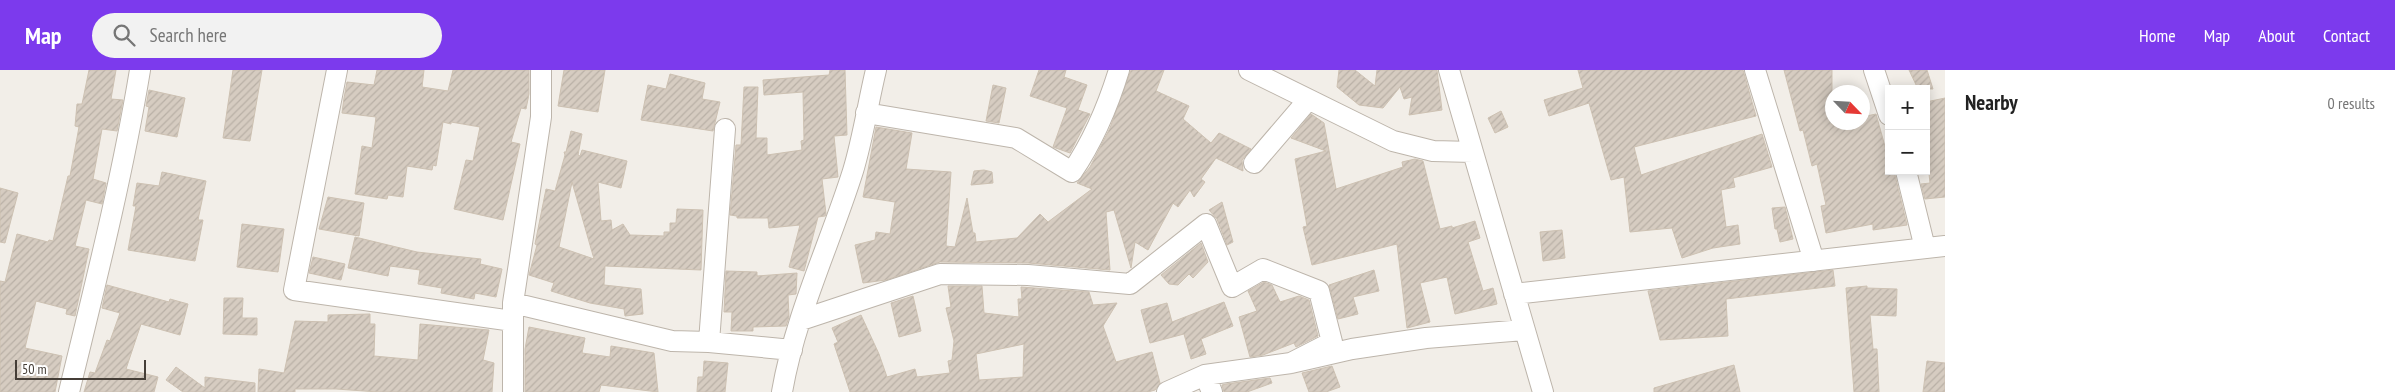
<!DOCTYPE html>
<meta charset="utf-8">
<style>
body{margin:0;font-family:"PT Sans Narrow",sans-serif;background:#f2f2f2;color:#222}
.controls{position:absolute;right:15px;top:15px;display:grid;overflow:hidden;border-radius:0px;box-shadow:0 2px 12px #0003}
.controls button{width:45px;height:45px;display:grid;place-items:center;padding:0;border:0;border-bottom:1px solid #e0e0e0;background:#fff;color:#222;font:25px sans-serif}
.compass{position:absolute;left:1825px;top:15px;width:45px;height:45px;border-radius:50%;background:#fff;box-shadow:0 2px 12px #0003;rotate:115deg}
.scale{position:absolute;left:15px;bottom:12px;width:131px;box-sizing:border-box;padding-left:5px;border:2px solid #453e37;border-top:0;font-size:14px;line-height:18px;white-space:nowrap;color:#453e37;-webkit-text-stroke:4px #fff;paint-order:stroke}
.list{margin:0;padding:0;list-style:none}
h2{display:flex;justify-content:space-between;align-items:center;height:65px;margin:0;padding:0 20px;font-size:21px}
h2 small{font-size:16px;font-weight:400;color:#767676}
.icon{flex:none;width:28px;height:28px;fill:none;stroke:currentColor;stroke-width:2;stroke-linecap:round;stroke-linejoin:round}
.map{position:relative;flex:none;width:1945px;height:322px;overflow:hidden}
header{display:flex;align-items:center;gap:30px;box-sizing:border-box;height:70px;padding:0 25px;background:#7c3aed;color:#fff}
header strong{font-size:24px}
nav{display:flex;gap:28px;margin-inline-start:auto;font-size:18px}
.search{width:350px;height:45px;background:#f2f2f2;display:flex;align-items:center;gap:12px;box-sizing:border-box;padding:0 18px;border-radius:28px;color:#767676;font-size:19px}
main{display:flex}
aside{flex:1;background:#fff}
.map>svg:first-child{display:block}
.building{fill:url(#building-hatch);stroke:#cdc1b2;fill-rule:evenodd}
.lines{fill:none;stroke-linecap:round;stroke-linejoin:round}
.minor-casing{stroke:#bdb5ab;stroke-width:22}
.minor{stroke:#fff;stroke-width:20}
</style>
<header>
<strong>Map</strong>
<div class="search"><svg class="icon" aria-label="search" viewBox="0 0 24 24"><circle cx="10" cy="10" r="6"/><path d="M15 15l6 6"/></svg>Search here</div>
<nav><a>Home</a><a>Map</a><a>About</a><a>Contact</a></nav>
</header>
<main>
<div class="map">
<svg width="1945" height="322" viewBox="0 0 1945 322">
<defs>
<pattern id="building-hatch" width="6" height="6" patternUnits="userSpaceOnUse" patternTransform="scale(1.25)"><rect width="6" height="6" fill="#d6ccc1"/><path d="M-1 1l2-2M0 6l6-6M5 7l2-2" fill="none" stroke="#b9b0a6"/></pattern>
</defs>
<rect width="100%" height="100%" fill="#f2eee8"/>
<path class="building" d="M89 0H116L111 29 123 30 117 61 102 59 93 109 106 113 102 134 86 130 75 176 89 179 75 246 66 244 67 239 36 231 25 278 62 286 55 322H0V211L5 212 17 164 48 172 49 170 53 171 68 106H70L79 57 75 56 77 34H82Z
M233 0H262L250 71 223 68Z
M377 0H424L422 17 448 21 453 0H529V24L526 39 521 38 511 72 520 74 503 150 454 139 466 90 473 91 480 57 451 52V54L443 52 436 96 433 95 432 100 407 96 403 127 388 125 387 129 355 124 362 76 372 78 376 47 342 43 344 28 347 12 374 15Z
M564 0H605L598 42 558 36Z
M830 0H845L847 65 834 66 838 107 822 109 826 144 825 146 818 147 804 201 789 197 800 155 769 158 768 148H737V146L730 145 736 75H741L744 17H758L756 68H767V85L802 80 801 71 804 70 803 22 764 25 763 10 829 5Z
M1039 0H1066L1064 7 1087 15 1078 40 1090 44 1070 83 1053 77 1067 38 1030 26Z
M1131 0H1164L1156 21 1189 36 1183 49 1211 73 1219 63 1251 79 1242 90 1243 101 1216 88 1201 109 1205 112 1194 127 1190 120 1178 137 1173 133 1148 180 1135 172 1131 198 1114 140 1106 142 1110 200 1028 193 940 192 886 210 863 213 855 175 875 170 876 162 890 164 895 132 863 127 876 57 912 63 906 99 951 102 946 176 955 177 967 128 973 163H975L976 172 1017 168 1040 144 1048 152 1092 119 1077 113 1090 97 1110 58Z
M1339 0H1355L1375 16 1377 0H1437L1442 40 1409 45 1412 27 1404 29 1400 17 1383 38 1359 35 1337 17Z
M1578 0H1743L1756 46 1634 77 1641 105 1762 64 1772 97 1733 108 1735 117 1721 120 1726 157 1738 155 1740 174 1713 178 1682 188 1672 158 1630 162 1624 107 1611 110 1589 33 1549 46 1544 30 1583 18Z
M1784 0H1832V55L1843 52H1862V47L1876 44 1886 80 1889 79V101H1894L1907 155 1873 160V154L1826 163 1821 136 1826 135 1817 94 1812 96 1803 60 1800 61Z
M1909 0H1927L1933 19H1918Z
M670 4 705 13 702 29 720 32 713 61 641 50 648 15 666 19Z
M993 15 1006 18 999 53 986 51Z
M149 20 185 28 177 67 145 61 149 37 146 36Z
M1945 28V127L1925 129 1921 114 1930 113 1926 76V32Z
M1501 41 1508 57 1495 63 1488 48Z
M1311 44 1324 53 1336 119 1403 97 1402 92 1415 89 1423 91 1440 159 1452 156V158L1475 151 1480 168 1468 172 1483 221 1493 218 1497 234 1455 244 1447 207 1420 213 1430 252 1407 258 1397 174 1312 195 1303 157 1307 156 1295 89 1326 81 1291 68Z
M571 61 582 64 578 85 580 86 582 80 627 91 621 118 598 112 601 151 611 150 612 160 623 154 630 165 664 166V162H670V153H676L677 139 703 140 701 200 605 196 604 215 641 219 643 244 625 246 624 239 590 233 551 221 554 213 529 205 537 175 535 174 546 119 555 121 565 85 564 82H566ZM572 112 594 189 559 177Z
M984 100 992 102 993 113 971 115 974 101Z
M162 102 206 111 198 150H203L195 191 128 180 136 136H133L137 113 159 116Z
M0 118 18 123 5 173 0 172Z
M328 127 364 133 359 166 319 159Z
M1222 132 1233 172 1227 175 1217 149 1209 140Z
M1785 137 1793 169 1780 172 1777 159H1775L1772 138Z
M242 154 284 159 278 202 237 197Z
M1562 160 1565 188 1543 191 1540 162Z
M355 167 417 182 481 189 480 194 502 199 496 227 475 223 474 229 441 223 442 218 418 214 420 200 390 196 388 206 348 198Z
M1201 173 1208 192 1193 208 1189 204 1178 215 1169 214 1161 205Z
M313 187 345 194 341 210 309 203Z
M1374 200 1379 221 1353 227 1358 244 1338 249 1329 215Z
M1833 200 1835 216 1726 229 1728 266 1660 270 1648 221Z
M726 201 757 202V206L797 203 796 224 788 225 789 247 786 256 753 257V261H731L732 242H724Z
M1264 212 1272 215 1280 232 1299 226 1309 230 1318 266 1296 277 1294 273 1263 285 1250 287 1239 247 1257 241 1248 221Z
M107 215 169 232 170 229 188 234 180 265 141 254 126 299 158 307 154 322H84L90 302 95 303 107 270 110 271 120 243 102 238Z
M948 216H982L984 243 1019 247 1018 229H1022L1021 217 1089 222 1093 235 1117 233 1103 256 1116 292 1152 282 1160 313 1155 320 1148 322H850L834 274 838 272 832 258 861 245 879 284 887 307 915 299 917 307 950 303 948 291 952 290 954 271 946 238 951 237ZM1024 274 1023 307 979 310 976 284Z
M1867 216V218L1897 219 1896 246 1870 245 1873 279H1877L1879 322H1854L1846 218Z
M913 226 921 261 899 267 891 233Z
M224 228H243L242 248H257V265L223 264Z
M1224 232 1233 256 1201 269 1206 284 1191 289 1184 264 1150 273 1141 240 1167 233 1172 252Z
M370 244V254H375L374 286 418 290 420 254 489 260 483 290 494 293 492 322H378L336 319H295V322H258L259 299 284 303 295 251 328 252V245Z
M529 257 585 268 582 283 610 287 611 276 654 283 658 322 601 315 599 322H525V279Z
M704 291 728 293 725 322H697L698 307H703Z
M1927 291 1945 293V322H1923Z
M1734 295 1740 322H1654V318Z
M1332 296 1340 317 1326 322H1309L1302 303Z
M176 297 205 318V307L255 313V322H183L166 310Z
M1270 308 1272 313 1247 322H1224L1222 315 1226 314Z"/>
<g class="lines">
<defs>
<path id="minor" d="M337 0 294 220 513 251
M1249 0 1393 71 1433 81 1473 82
M1449 0 1543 322
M1755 0 1814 191
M1874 0 1889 45
M866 43 1016 68 1072 102C1093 71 1108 36 1119 0
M1254 93 1308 30
M1906 101 1925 178
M1514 224 1945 176
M513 233 672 271 709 272 792 280
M801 250 940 204 1028 205 1130 214 1206 154 1232 217 1263 199 1319 221 1332 272 1291 293
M709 272 725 59
M1205 305 1212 322
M69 322C95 215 122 109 140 0
M513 322V233L541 47V0
M782 322C795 246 830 174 853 101 863 68 868 33 876 0
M1167 322 1205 305 1291 293 1352 279 1426 268 1524 260"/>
</defs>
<use href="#minor" class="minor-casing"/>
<use href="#minor" class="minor"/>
</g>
</svg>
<div class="controls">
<button>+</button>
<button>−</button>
</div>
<svg class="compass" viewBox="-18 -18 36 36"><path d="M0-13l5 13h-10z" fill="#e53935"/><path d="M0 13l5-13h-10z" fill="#767676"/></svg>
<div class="scale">50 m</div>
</div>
<aside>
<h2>Nearby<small>0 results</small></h2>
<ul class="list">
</ul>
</aside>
</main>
